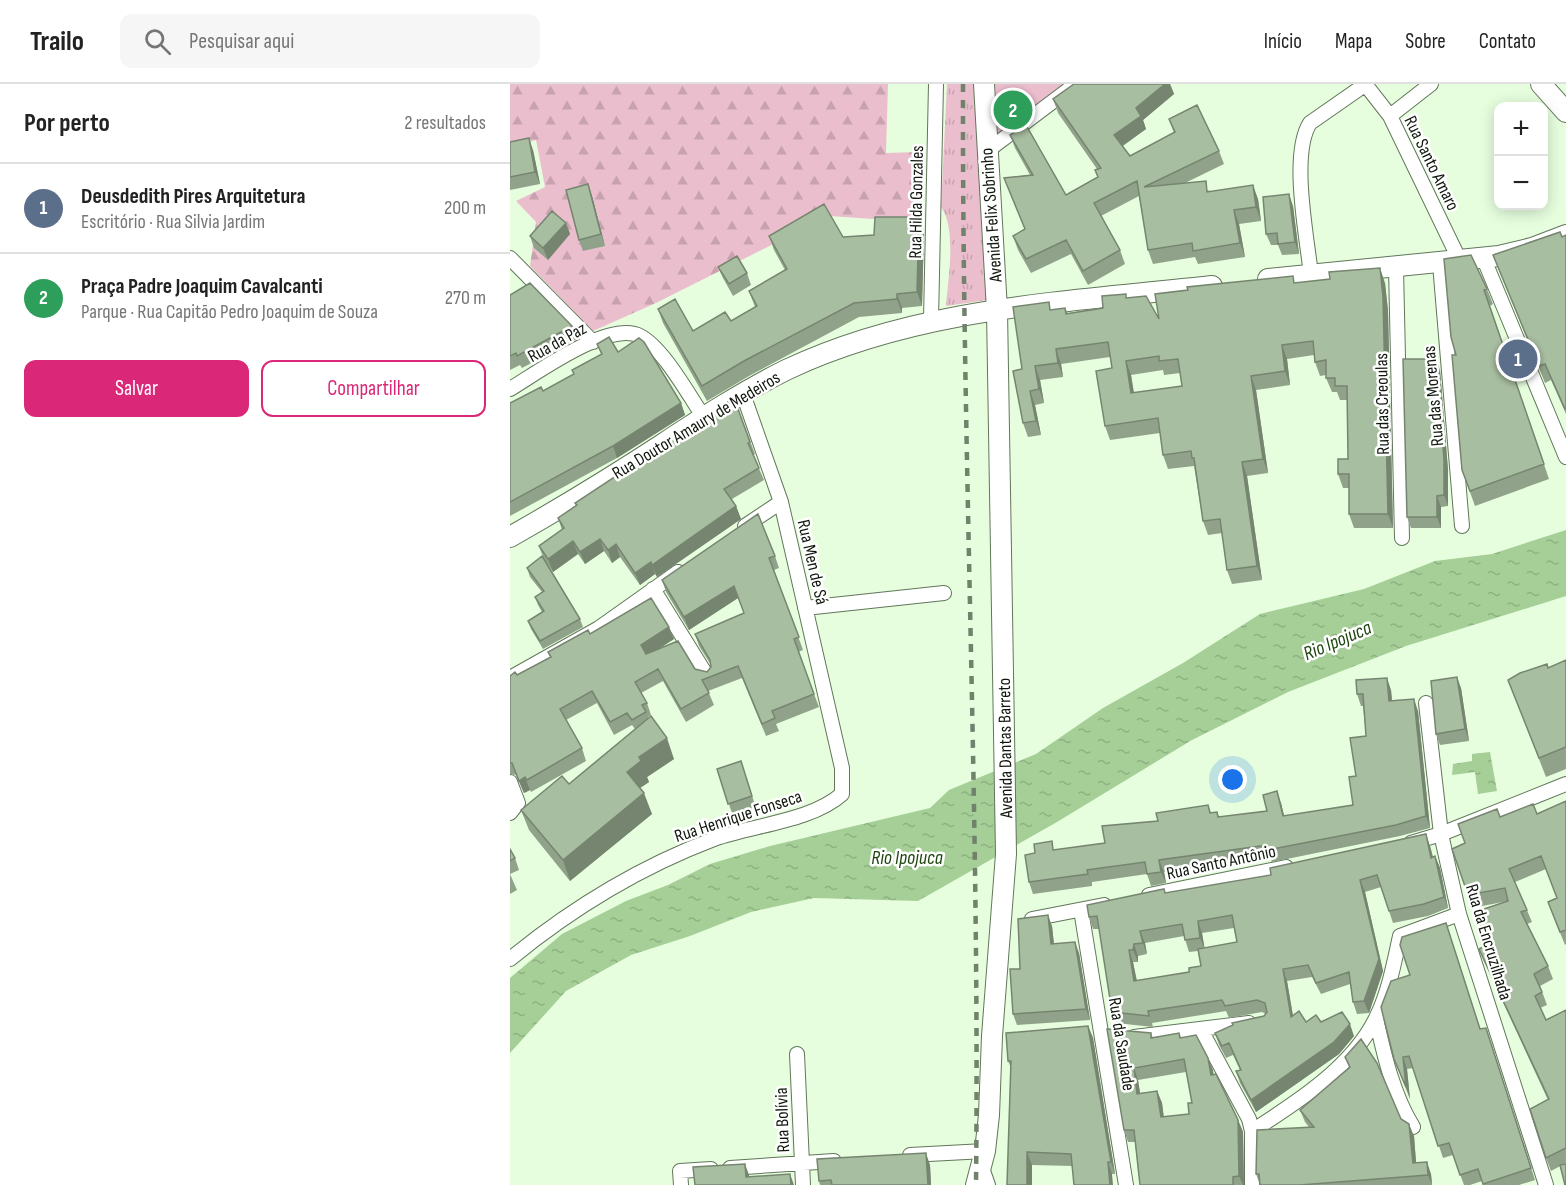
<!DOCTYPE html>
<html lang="pt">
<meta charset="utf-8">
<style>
body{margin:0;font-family:"Sofia Sans Condensed",sans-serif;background:#f6f6f6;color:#222}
.controls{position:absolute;right:18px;top:18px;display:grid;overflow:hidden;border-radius:12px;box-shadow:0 3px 15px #0003}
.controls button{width:54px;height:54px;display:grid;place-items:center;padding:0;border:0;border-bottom:2px solid #e0e0e0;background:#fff;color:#222;font:30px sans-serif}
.you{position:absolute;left:723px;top:696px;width:21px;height:21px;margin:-15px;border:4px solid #fff;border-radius:50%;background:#1a73e8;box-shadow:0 0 0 9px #1a73e833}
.badge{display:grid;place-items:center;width:39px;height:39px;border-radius:50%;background:#db2777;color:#fff;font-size:20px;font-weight:700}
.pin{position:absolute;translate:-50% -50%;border:3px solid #fff;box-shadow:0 2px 6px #0006}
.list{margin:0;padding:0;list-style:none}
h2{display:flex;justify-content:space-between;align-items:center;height:78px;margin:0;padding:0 24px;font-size:26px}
h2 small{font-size:20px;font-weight:400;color:#767676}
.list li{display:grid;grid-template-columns:39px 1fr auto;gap:18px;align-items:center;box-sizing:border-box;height:90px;padding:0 24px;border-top:2px solid #e0e0e0}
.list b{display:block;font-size:22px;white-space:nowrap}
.list p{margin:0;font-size:20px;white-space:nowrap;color:#767676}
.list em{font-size:20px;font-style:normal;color:#767676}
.actions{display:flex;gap:12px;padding:18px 24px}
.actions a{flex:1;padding:14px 0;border:2px solid #db2777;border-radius:12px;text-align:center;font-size:21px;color:#db2777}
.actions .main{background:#db2777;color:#fff}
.icon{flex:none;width:33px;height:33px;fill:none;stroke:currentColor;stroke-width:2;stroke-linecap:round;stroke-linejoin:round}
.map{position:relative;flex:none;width:1056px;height:1101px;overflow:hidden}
header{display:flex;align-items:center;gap:36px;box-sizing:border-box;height:84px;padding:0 30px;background:#fff;border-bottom:2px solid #e0e0e0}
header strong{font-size:28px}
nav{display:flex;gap:33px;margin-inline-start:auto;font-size:21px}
.search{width:420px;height:54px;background:#f6f6f6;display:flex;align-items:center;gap:15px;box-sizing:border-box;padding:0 21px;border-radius:12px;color:#767676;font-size:22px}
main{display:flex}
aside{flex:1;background:#fff}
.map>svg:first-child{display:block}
.grass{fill:url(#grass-tufts)}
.forest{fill:url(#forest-firs)}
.park{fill:#ebbecd}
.water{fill:url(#water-ripples)}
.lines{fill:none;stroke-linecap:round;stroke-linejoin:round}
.street-casing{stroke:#61765a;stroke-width:16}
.secondary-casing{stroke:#61765a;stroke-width:22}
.street{stroke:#fff;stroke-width:14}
.secondary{stroke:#fff;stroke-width:20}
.rail{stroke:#71816c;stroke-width:4.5;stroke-dasharray:8 8;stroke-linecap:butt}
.wall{fill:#90a38a;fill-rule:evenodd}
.shaded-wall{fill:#768570}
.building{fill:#a8bea0;stroke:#768570;stroke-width:1.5;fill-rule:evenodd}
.labels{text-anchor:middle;stroke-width:5;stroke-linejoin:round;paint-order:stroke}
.street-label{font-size:18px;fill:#0f170c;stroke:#fff}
.water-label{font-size:20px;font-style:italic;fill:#1f460e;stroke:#fff}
</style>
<header>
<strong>Trailo</strong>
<div class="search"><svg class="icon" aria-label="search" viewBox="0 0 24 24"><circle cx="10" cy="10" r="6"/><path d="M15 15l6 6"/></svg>Pesquisar aqui</div>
<nav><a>Início</a><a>Mapa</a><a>Sobre</a><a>Contato</a></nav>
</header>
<main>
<aside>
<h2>Por perto<small>2 resultados</small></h2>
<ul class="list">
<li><span class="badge" style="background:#5c6f8a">1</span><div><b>Deusdedith Pires Arquitetura</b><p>Escritório · Rua Silvia Jardim</p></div><em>200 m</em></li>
<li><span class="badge" style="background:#2e9e5b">2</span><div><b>Praça Padre Joaquim Cavalcanti</b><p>Parque · Rua Capitão Pedro Joaquim de Souza</p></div><em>270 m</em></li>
</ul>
<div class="actions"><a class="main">Salvar</a><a>Compartilhar</a></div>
</aside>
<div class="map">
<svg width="1056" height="1101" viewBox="0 0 1056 1101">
<defs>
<pattern id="grass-tufts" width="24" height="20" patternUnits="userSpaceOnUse" patternTransform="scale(1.5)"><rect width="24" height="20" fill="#ebbecd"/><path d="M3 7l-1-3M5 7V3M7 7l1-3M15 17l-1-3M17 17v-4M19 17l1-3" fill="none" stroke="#c8a3af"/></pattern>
<pattern id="forest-firs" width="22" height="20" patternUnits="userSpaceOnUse" patternTransform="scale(1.5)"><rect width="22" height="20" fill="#ebbecd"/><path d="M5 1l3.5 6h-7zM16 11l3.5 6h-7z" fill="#c8a3af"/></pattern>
<pattern id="water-ripples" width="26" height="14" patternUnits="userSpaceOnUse" patternTransform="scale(1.5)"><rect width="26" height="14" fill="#a5cf97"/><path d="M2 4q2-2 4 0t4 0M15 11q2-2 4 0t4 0" fill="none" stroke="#8db181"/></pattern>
</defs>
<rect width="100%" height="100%" fill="#e6fede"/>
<path class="grass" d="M437 0H464L478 216 436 222C438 195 447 145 431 123Z"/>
<path class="forest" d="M0 0H378L376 69 408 68V138L319 132 146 219 83 247 20 182 26 138 6 117 35 103 26 56 0 63Z"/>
<path class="park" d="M485 0H555L487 51Z"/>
<path class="water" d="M1056 446V512L896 562 778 608 682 656 547 738 408 817 304 814 241 828 180 852 121 871 56 907 0 969V894L52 850 116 817 158 801 200 780 260 762 420 724 439 706 526 670 593 624 673 579 750 530 854 505 925 477 982 470Z
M980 668 987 707 968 710 965 688 942 691 943 680 962 677V670Z"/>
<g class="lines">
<defs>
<path id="street" d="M855 0 880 32 950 177
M880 32 921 0
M477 67 566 0
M973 173 1056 373
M0 174 83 258
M930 180 952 442
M886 184 892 454
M801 191C797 153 780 70 800 39L856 0
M421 236 426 0
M0 305C27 289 99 236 130 252 153 264 178 310 193 332
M235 442 271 418
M143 505 197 592
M295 524 434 509
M0 594 89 544 168 488
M916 619 931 750 949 830 1036 1101
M0 698 8 719 0 729
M901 759 931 750 1056 700
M639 811 776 783
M571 826 616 1101
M522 835 594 821
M0 875C61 825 130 783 204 755 243 741 302 737 332 710V684L271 418 233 310
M866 934C874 971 883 1010 903 1043
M691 946 739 1035 742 1047V1101
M624 953 739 939
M287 970 293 1101
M742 1047C786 1019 844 982 867 932 879 907 884 879 890 852L949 830
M400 1071 475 1067
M220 1084 324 1077
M472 1084 478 1101
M171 1101 170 1087 201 1085"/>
<path id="secondary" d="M1031 0 1056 28
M758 195 989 172 1022 164 1056 151
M0 453C51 424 102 393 151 361 192 334 232 308 276 286 409 223 558 218 702 202
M466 1101 475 1067 479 1031 482 952 496 770 487 226 474 0"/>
</defs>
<use href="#street" class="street-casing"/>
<use href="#secondary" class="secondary-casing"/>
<use href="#street" class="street"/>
<use href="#secondary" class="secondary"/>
<path class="rail" d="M453 0C452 367 470 734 466 1101"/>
</g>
<path class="wall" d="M564 0H660L664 10 633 36 636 45 613 62 620 72 664 49 659 35 709 67 714 80 675 99 700 107 748 115 751 137 729 140 735 173 688 180 685 173 643 180 638 166 629 112 591 132 610 166 615 180 578 201 561 170 521 189 508 166 503 152 515 145 494 94 520 91 505 64 500 51 556 111 588 93 585 86 587 85 548 29 543 15Z
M0 58 23 66 30 100 0 106Z
M78 100 82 112 95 162 73 167 69 156Z
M783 122 789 170 772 171 768 161H761L756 150Z
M56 139 60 150 38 176 24 164 20 152Z
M414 147 412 222 392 224V229L349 233 239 292 197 317 153 239 148 225 183 247 221 237 245 223 239 207 275 186 264 166 259 152 333 153Z
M1056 151V330L1041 296 1035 299 983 171 1052 153Z
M934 175 977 205 983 220 980 222 1039 395 965 422 952 386 946 271Z
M208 183 237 189 241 201 223 212 213 194Z
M786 199H875L878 227 883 444H844L839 430V404H833L828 390 838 375V316H830L827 308H822L816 294V291L810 292 805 278 804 271 777 275 780 301 746 306 758 389 737 392 752 496 722 500 717 486 712 449 698 451 693 437 684 382 658 385 653 371 650 349 600 356 595 342 602 284 600 273 551 280 553 293 530 296 534 319 525 321 531 351 518 353 513 339 512 285 541 226 555 224 558 229 593 224 617 214 649 235ZM653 286 654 291 670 289 672 302 624 309 621 291Z
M0 211 62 242 67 255 12 284 10 281 0 286Z
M87 260 108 268 171 319 175 331 107 374 0 432V319L33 307 64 291 62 286 91 270Z
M930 286 938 386V422L931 423V444H901L897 433Z
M224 314 245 370 243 371 254 396 222 415 226 422 231 435 147 493 145 490 130 501 110 473 102 479 94 467 75 480 68 470 43 488 36 478 70 535 73 543 33 565 21 545 18 537 32 528 28 521 25 513 32 508 20 493 17 484 33 473 29 462 52 446 48 434 66 421 65 419Z
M265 472 269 484 264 486 293 566 288 568 309 623 266 640 269 647 256 652 232 594 198 607 204 621 176 638 153 597 131 609 137 619 141 631 138 633V634L164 675 137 693 139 698 130 704 142 730 60 797 19 746 11 726 59 700 125 645 122 641 104 651 87 619 56 636 72 664 76 677 21 708 20 706 14 709 6 691 0 690V592L7 591 40 573 38 568 80 550 159 543 164 555 148 565 185 585 197 588 201 583V581L189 562 185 550 234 529 228 514 179 546 156 508 152 496Z
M1056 576V685L1036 693 998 596 1038 584Z
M951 604 959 657 930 661 926 650Z
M881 606 882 617 908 627 920 744 890 752 762 778 760 772 654 788 656 799 641 802 637 790 582 798V802L523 810 519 798 525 769 595 759 648 737 698 721 701 729 707 728 709 733 757 727 771 719 774 732 843 721 846 692 856 652 853 622H851L847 610Z
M231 677 246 724 223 732 207 685Z
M1056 717V860L1055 861 1043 831 1047 814 1036 785 1005 798 1022 838 1017 840 1038 882 1043 895 1030 902 1037 921 1030 924 1036 936 1056 926V1079L1041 1087 1036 1074 1038 1016 974 877 969 865 977 861 998 817 962 824 942 765 955 759 990 733 1027 730Z
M920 762 923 773 925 772 930 784 938 824 918 832 883 839 871 803 855 808 873 887 859 929 847 930 843 918 840 900 811 910 802 893 777 897 783 931 796 938H811L844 952 829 970 746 1028 730 999 726 987 730 986 723 971 716 974 709 961 705 949 754 932 756 930 752 928 719 934 716 927 642 939 643 943 606 939 602 928 589 845H583L579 833 654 805 655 809 761 791ZM724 844 727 858 694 864 692 849ZM674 852 679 868 688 867 691 882 679 888 627 897 623 878H628V872L637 870 635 859Z
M0 765 5 774 9 786 0 790 7 806 0 810Z
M542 842 544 860 569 869 580 936 507 941 503 930 510 885Z
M940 851 970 945 980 956 1025 1096 1009 1101H973L972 1097 960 1101H954L943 1071 933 1074 903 984 897 985 900 1015 884 975 900 891Z
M578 942 583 954 605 1090H602L562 1082 522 1081V1101H497L501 984 498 977Z
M597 945 641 949 643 954 669 949 671 954 698 974 703 990 728 1036 733 1048 734 1101H630L625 1058H618L614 1046ZM676 988 682 1019 679 1030 654 1033 652 1019 647 1007 630 1009 628 996Z
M835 973 891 1035 904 1052 906 1079 921 1090 922 1101H750L746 1090 799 1043 795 1038 790 1026 839 983Z
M420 1081 421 1101H310L309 1097Z"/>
<path class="shaded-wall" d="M655 0H660L664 10 633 36 636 45 609 64 604 51 626 24Z
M19 54 23 66 30 100 25 88Z
M78 100 82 112 95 162 91 150Z
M743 101 748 115 751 137 746 123Z
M779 110 783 122 789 170 785 158Z
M724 126 729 140 735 173 730 159Z
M409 133 414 147 412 222 407 208Z
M56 139 60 150 38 176 33 164Z
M870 184 875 199 878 227 883 444 878 430Z
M387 210 392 224V229L387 215Z
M772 261 777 275 780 301 775 287Z
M546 265 551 280 553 293 548 279Z
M926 275 930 286 938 386V422L934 411Z
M616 277 621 291 626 323 621 309Z
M525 282 530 296 534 319 529 305Z
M741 292 746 306 758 389 753 375Z
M520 307 525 321 531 351 526 337Z
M171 319 175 331 107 374 103 362Z
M732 378 737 392 752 496 747 482Z
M927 412 931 423V444L927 433Z
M226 422 231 435 147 493 142 481Z
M90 455 94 467 75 480 70 468Z
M63 457 68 470 43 488 38 475Z
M106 460 110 473 102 479 98 466Z
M141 478 145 490 130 501 125 489Z
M224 502 228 514 179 546 174 533Z
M159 543 164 555 136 573 131 561Z
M947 593 951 604 959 657 955 645Z
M877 594 881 606 883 629 879 617Z
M904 615 908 627 920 744 916 732Z
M157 654 164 675 137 693 139 698 124 708 117 688 129 673Z
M15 693 20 706 14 709 9 697Z
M767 707 771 719 777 744 773 732Z
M134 709 142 730 60 797 53 776Z
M916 750 920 762 926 786 921 774Z
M925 772 930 784 938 824 934 813Z
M649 776 654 788 656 799 651 788Z
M850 796 855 808 873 887 859 929 854 917Z
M538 831 542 842 545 871 541 860Z
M688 837 692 849 695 866 690 854Z
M630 847 635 859 637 870 633 859Z
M565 858 569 869 580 936 576 925Z
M624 860 628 872V878L623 866Z
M619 866 623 878 629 909 624 897Z
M773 885 777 897 785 945 781 933Z
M840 940 844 952 829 970 746 1028 741 1016Z
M578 942 583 954 605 1090 601 1078Z
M893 973 897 985 900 1015 896 1003Z
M698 974 703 986 705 1003 701 991Z
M624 984 628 996 632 1022 627 1010Z
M647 1007 652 1019 655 1046 651 1033Z
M728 1036 733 1048 734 1101H733L729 1092Z
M899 1040 904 1052 907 1091 903 1079Z
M517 1068 522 1081V1101H517Z
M416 1069 420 1081 421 1101H418Z
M598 1078 602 1090 603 1101H600Z
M917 1078 921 1090 922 1101 918 1091Z
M235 1080 239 1091 240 1101 236 1093Z
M280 1090 284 1101H281Z"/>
<path class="building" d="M564 0H655L626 24 631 32 604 51 620 72 665 48 659 35 687 21 709 67 634 103 696 97 697 108 743 101 746 123 724 126 730 159 683 167 682 159 638 166 627 97 584 119 610 166 573 187 556 156 516 175 503 152 515 145 494 94 523 91 500 51 516 41 556 111 588 93 585 86 591 84 543 15Z
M19 54 25 88 0 93V58Z
M78 100 91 150 69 156 56 106Z
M779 110 785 158 768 160 767 149 756 150 753 113Z
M314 120 333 153 364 151 365 133H409L407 208 387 210V215L344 219 234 277 192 302 148 225 165 215 183 247 215 228 221 237 247 222 239 207 277 185 259 152Z
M42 127 56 139 33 164 20 152Z
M1050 148 1052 153 1056 151V324L1055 325 1035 280 1029 282 983 171Z
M961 171 977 205 974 206 1034 380 960 407 952 386 942 271H946L941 253 934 175Z
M227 172 237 189 219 200 208 183Z
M870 184 873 213 878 430H839V390H828V375H838L837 302H825V294H816V276L805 278 803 257 772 261 775 287 741 292 753 375 732 378 747 482 717 486 710 435 693 437 684 374H682L681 367 653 371 648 334 595 342 586 287 602 284 598 258 546 265 548 279 525 282 529 305 520 307 526 337 513 339 503 287 512 285 503 223 539 218 540 226 555 224 556 230 593 224 592 212 616 210V214L636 212 649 235 645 210 678 206 677 203 783 192 784 199 820 195 819 188ZM649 272V277L668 275 672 302 621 309 616 277Z
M20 199 62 242 7 272 6 269 0 272V211Z
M99 253 108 268 129 254 134 258 171 319 103 362 0 418V319L31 303 33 307 64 290 62 286 92 270 87 260Z
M893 275H926L934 375V411L927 412V433H897Z
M224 314 240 358 238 359 249 384 214 405 226 422 142 481 141 478 125 489 106 460 98 466 90 455 70 468 63 457 38 475 29 462 54 444 48 434 67 421 65 419Z
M248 430 265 472 259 474 289 553 284 555 304 610 262 627 265 634 252 640 228 582 192 596 199 609 171 625 148 585 125 598 137 619 132 621 136 628 122 636 117 629 100 638 82 607 50 625 72 664 17 696 15 693 9 697 2 679H0V592L5 588 7 591 41 573 38 568 78 546 80 550 141 514 159 543 131 561 136 570 168 557 185 585 197 588 201 583 200 576 185 550 234 529 224 502 174 533 152 496Z
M32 472 70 535 30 557 18 537 34 527 25 513 34 507 17 484Z
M1056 576V663L1029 674 998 596 1010 589 1037 580 1038 584Z
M947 593 955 645 926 650 921 597Z
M877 594 879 617 904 615 916 732 886 741 757 766V761L649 776 651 788 637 790 635 778 577 786 578 790 519 798 515 771 525 769 524 760 542 757 543 766 595 759 592 742 648 737 646 729 698 721 700 729 707 728 708 733 757 727 753 711 767 707 773 732 843 721 839 693 846 692 840 654 856 652 853 610H847L846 596Z
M141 632 157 654 129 673 131 677 117 688 134 709 53 776 11 726 52 692 59 700Z
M231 677 242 712 218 720 207 685Z
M1056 717V846L1050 848 1038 818 1047 814 1031 772 999 785 1017 826 1011 828 1038 882 1024 890 1032 908 1025 912 1036 936 1056 926V1064L1036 1074 1020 1025 1039 1015 969 865 978 860 965 828 998 817 995 804 958 811 942 765 955 759 948 740 987 725 990 733 1023 720 1027 730Z
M916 750 921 774 925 772 934 813 914 820 879 827 867 791 850 796 869 875 854 917 843 918 839 888 806 899 798 881 773 885 781 933 789 927 796 938 806 931 811 938 832 928 840 940 824 958 741 1016 726 987 731 986 719 959 712 962 705 949 723 941 722 939 754 932 757 928 755 919 747 916 715 922 712 916 638 927 639 932 602 928 587 832 579 833 577 821 654 805 655 809 761 791 760 784ZM722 831 727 858 688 865 691 882 679 884V888L624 897 619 866H623L624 860 633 859 630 847 672 840 675 856 690 854 688 837Z
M0 765 5 774 0 777Z
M538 831 541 860 565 858 576 925 503 930 500 885H510L508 835Z
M936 839 970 945 976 944 1021 1084 973 1100 968 1085 950 1091 939 1059 928 1062 899 972 893 973 896 1003 884 975 871 923 881 897 900 891 890 861 892 853Z
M578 942 601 1078H598L600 1101H564L561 1070 517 1068V1101H497L501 977H498L496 949Z
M597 945 641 949V954L669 949 670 954 686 951 698 974 701 991 706 990 728 1036 729 1092 723 1093V1101H630L624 1046H614ZM674 975 682 1019H678L679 1030 651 1033 647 1007 627 1010 624 984Z
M851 955 867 979 891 1035 899 1040 903 1079 917 1078 918 1091 790 1101H750L749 1090H746L747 1046 804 1043 790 1026 840 983 835 973Z
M416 1069 418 1101H322L321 1096 309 1097 307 1075Z
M235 1080 236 1093 280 1090 281 1101H185L183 1083Z
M1056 1080V1101H1055L1050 1081Z"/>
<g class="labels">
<g class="street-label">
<text transform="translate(922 79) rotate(64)" y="6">Rua Santo Amaro</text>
<text transform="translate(406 118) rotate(-89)" y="6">Rua Hilda Gonzales</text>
<text transform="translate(481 131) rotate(-94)" y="6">Avenida Felix Sobrinho</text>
<text transform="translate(47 258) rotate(-29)" y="6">Rua da Paz</text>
<text transform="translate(923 312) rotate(-95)" y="6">Rua das Morenas</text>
<text transform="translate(872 320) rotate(-91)" y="6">Rua das Creoulas</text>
<text transform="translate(186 341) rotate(-31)" y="6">Rua Doutor Amaury de Medeiros</text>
<text transform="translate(303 478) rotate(77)" y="6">Rua Men de Sá</text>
<text transform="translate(495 664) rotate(-91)" y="6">Avenida Dantas Barreto</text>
<text transform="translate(228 732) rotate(-18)" y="6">Rua Henrique Fonseca</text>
<text transform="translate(711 778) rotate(-12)" y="6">Rua Santo Antônio</text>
<text transform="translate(979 858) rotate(73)" y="6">Rua da Encruzilhada</text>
<text transform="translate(612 960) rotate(81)" y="6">Rua da Saudade</text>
<text transform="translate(272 1036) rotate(-92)" y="6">Rua Bolívia</text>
</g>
<g class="water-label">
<text transform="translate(827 556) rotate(-23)" y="7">Rio Ipojuca</text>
<text x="397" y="780">Rio Ipojuca</text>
</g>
</g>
</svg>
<div class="controls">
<button>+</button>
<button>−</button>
</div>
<div class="you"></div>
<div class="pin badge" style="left:1008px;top:275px;background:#5c6f8a">1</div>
<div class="pin badge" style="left:503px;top:26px;background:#2e9e5b">2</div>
</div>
</main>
